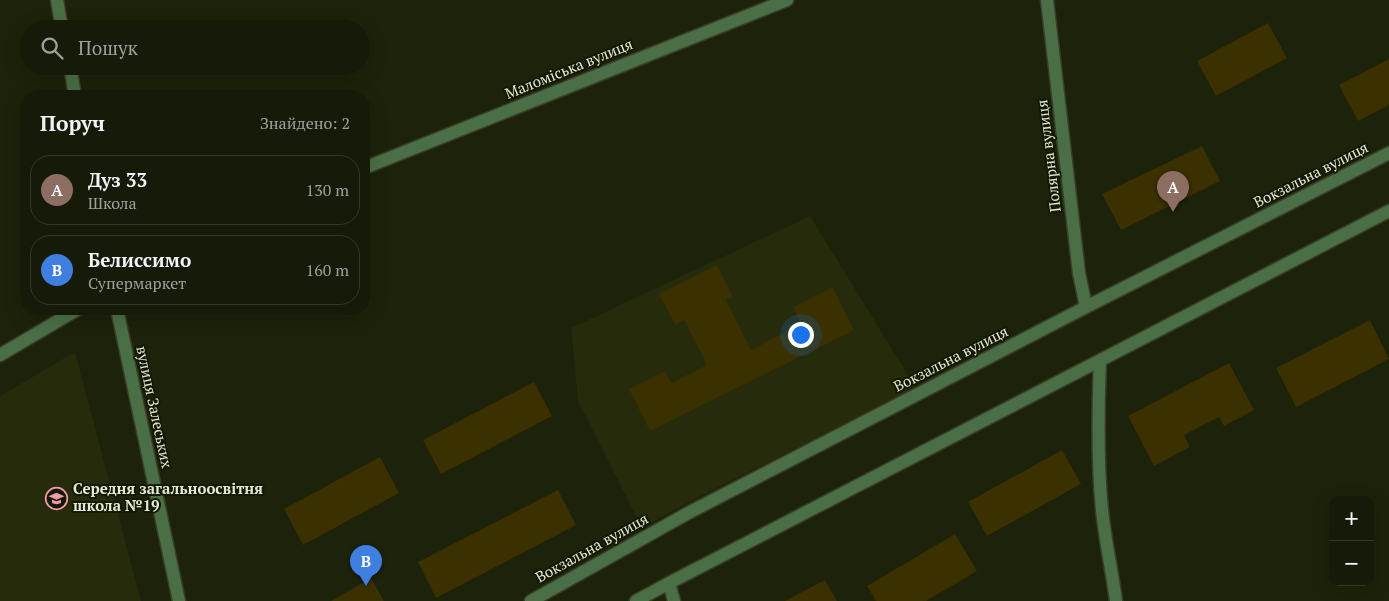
<!DOCTYPE html>
<html lang="uk">
<meta charset="utf-8">
<style>
body{margin:0;font-family:"PT Serif",serif;background:#232716;color:#f1f3f6}
.controls{position:absolute;right:15px;bottom:15px;display:grid;overflow:hidden;border-radius:10px;box-shadow:0 5px 20px #0002}
.controls button{width:45px;height:45px;display:grid;place-items:center;padding:0;border:0;border-bottom:1px solid #353829;background:#161a08;color:#f1f3f6;font:25px sans-serif}
.you{position:absolute;left:800px;top:334px;width:18px;height:18px;margin:-12px;border:4px solid #fff;border-radius:50%;background:#1a73e8;box-shadow:0 0 0 8px #1a73e833}
.badge{display:grid;place-items:center;width:32px;height:32px;border-radius:50%;background:#ea580c;color:#fff;font-size:16px;font-weight:700}
.pin{position:absolute;translate:-50% -41px;filter:drop-shadow(0 1px 2px #0008)}
.pin::after{content:'';position:absolute;top:26px;width:18px;height:15px;background:inherit;clip-path:polygon(0 0,100% 0,50% 100%)}
.list{margin:0;padding:0;list-style:none}
h2{display:flex;justify-content:space-between;align-items:center;height:65px;margin:0;padding:0 20px;font-size:21px}
h2 small{font-size:16px;font-weight:400;color:#9ea19c}
.list li{display:grid;grid-template-columns:32px 1fr auto;gap:15px;align-items:center;box-sizing:border-box;height:70px;margin:0 10px 10px;padding:0 10px;border:1px solid #353829;border-radius:20px}
.list b{display:block;font-size:19px;white-space:nowrap}
.list p{margin:0;font-size:16px;white-space:nowrap;color:#9ea19c}
.list em{font-size:16px;font-style:normal;color:#9ea19c}
.icon{flex:none;width:28px;height:28px;fill:none;stroke:currentColor;stroke-width:2;stroke-linecap:round;stroke-linejoin:round}
.map{position:relative;flex:none;width:1389px;height:601px;overflow:hidden}
.search{position:absolute;background:#161a08;box-shadow:0 5px 20px #0002;left:20px;top:20px;width:350px;height:55px;display:flex;align-items:center;gap:12px;box-sizing:border-box;padding:0 18px;border-radius:28px;color:#9ea19c;font-size:19px}
.panel{position:absolute;background:#161a08;box-shadow:0 5px 20px #0002;left:20px;top:90px;width:350px;height:225px;border-radius:20px}
.map>svg:first-child{display:block}
.built{fill:#252b0b}
.building{fill:#3a3000}
.lines{fill:none;stroke-linecap:round;stroke-linejoin:round}
.minor-casing{stroke:#393e27;stroke-width:15}
.minor{stroke:#4a6f46;stroke-width:12}
.labels{text-anchor:middle;stroke-width:4;stroke-linejoin:round;paint-order:stroke}
.street-label{font-size:15px;fill:#e4e8d9;stroke:#141903}
.poi-label{font-size:15px;font-weight:bold;fill:#e4e8d9;stroke:#141903;text-anchor:start}
</style>
<div class="map">
<svg width="1389" height="601" viewBox="0 0 1389 601">
<rect width="100%" height="100%" fill="#1d220a"/>
<path class="built" d="M810 216 916 388 681 506 642 528 578 401 571 328Z
M75 352 141 601H0V396Z"/>
<path class="building" d="M1268 23 1287 58 1216 96 1197 61Z
M1389 59V105L1358 121 1339 85Z
M1202 146 1220 181 1121 230 1102 194Z
M717 265 733 297 726 300 751 350 801 324 793 307 833 287 854 330 650 431 629 389 665 371 671 383 707 365 684 320 675 325 659 294Z
M1370 320 1389 359 1296 407 1276 368Z
M1229 363 1254 410 1224 426 1219 417 1184 435 1190 447 1154 466 1128 416Z
M534 382 552 416 441 474 423 440Z
M1062 450 1081 484 987 536 968 502Z
M380 457 399 493 303 545 284 509Z
M558 490 576 525 436 598 418 562Z
M955 534 977 571 926 601H876L867 586Z
M371 578 384 601H331L343 594Z
M825 580 837 601H785Z"/>
<g class="lines">
<defs>
<path id="minor" d="M57 0 62 29
M1047 0 1079 273 1086 307
M70 66 75 96
M364 168 787 0
M117 309 179 601
M0 355 78 309
M1100 361C1098 411 1097 460 1102 510 1105 540 1112 571 1116 601
M669 583 674 601
M531 601 690 512 1086 307 1389 153
M636 601 669 583 1389 211"/>
</defs>
<use href="#minor" class="minor-casing"/>
<use href="#minor" class="minor"/>
</g>
<defs>
<symbol id="school-ring" viewBox="-11 -11 22 22"><circle r="9.5" fill="#141903" stroke="#f39aac" stroke-width="1.5"/><path d="M0-5L7-2L0 1L-7-2ZM-4 1L0 2.5L4 1V4Q0 6-4 4Z" fill="#f39aac"/></symbol>
</defs>
<g fill-rule="evenodd">
<use href="#school-ring" x="44" y="486" width="25" height="25"/>
</g>
<g class="labels">
<g class="street-label">
<text transform="translate(569 69) rotate(-22)" y="5">Маломіська вулиця</text>
<text transform="translate(1049 156) rotate(-97)" y="5">Полярна вулиця</text>
<text transform="translate(1311 175) rotate(-27)" y="5">Вокзальна вулиця</text>
<text transform="translate(951 359) rotate(-27)" y="5">Вокзальна вулиця</text>
<text transform="translate(154 407) rotate(78)" y="5">вулиця Залеських</text>
<text transform="translate(592 548) rotate(-29)" y="5">Вокзальна вулиця</text>
</g>
<g class="poi-label">
<text x="73" y="494">Середня загальноосвітня<tspan x="73" dy="17">школа №19</tspan></text>
</g>
</g>
</svg>
<div class="controls">
<button>+</button>
<button>−</button>
</div>
<div class="you"></div>
<div class="pin badge" style="left:1173px;top:212px;background:#8d6e63">A</div>
<div class="pin badge" style="left:366px;top:586px;background:#3f7fe0">B</div>
<div class="search"><svg class="icon" aria-label="search" viewBox="0 0 24 24"><circle cx="10" cy="10" r="6"/><path d="M15 15l6 6"/></svg>Пошук</div>
<section class="panel">
<h2>Поруч<small>Знайдено: 2</small></h2>
<ul class="list">
<li><span class="badge" style="background:#8d6e63">A</span><div><b>Дуз 33</b><p>Школа</p></div><em>130 m</em></li>
<li><span class="badge" style="background:#3f7fe0">B</span><div><b>Белиссимо</b><p>Супермаркет</p></div><em>160 m</em></li>
</ul>
</section>
</div>
